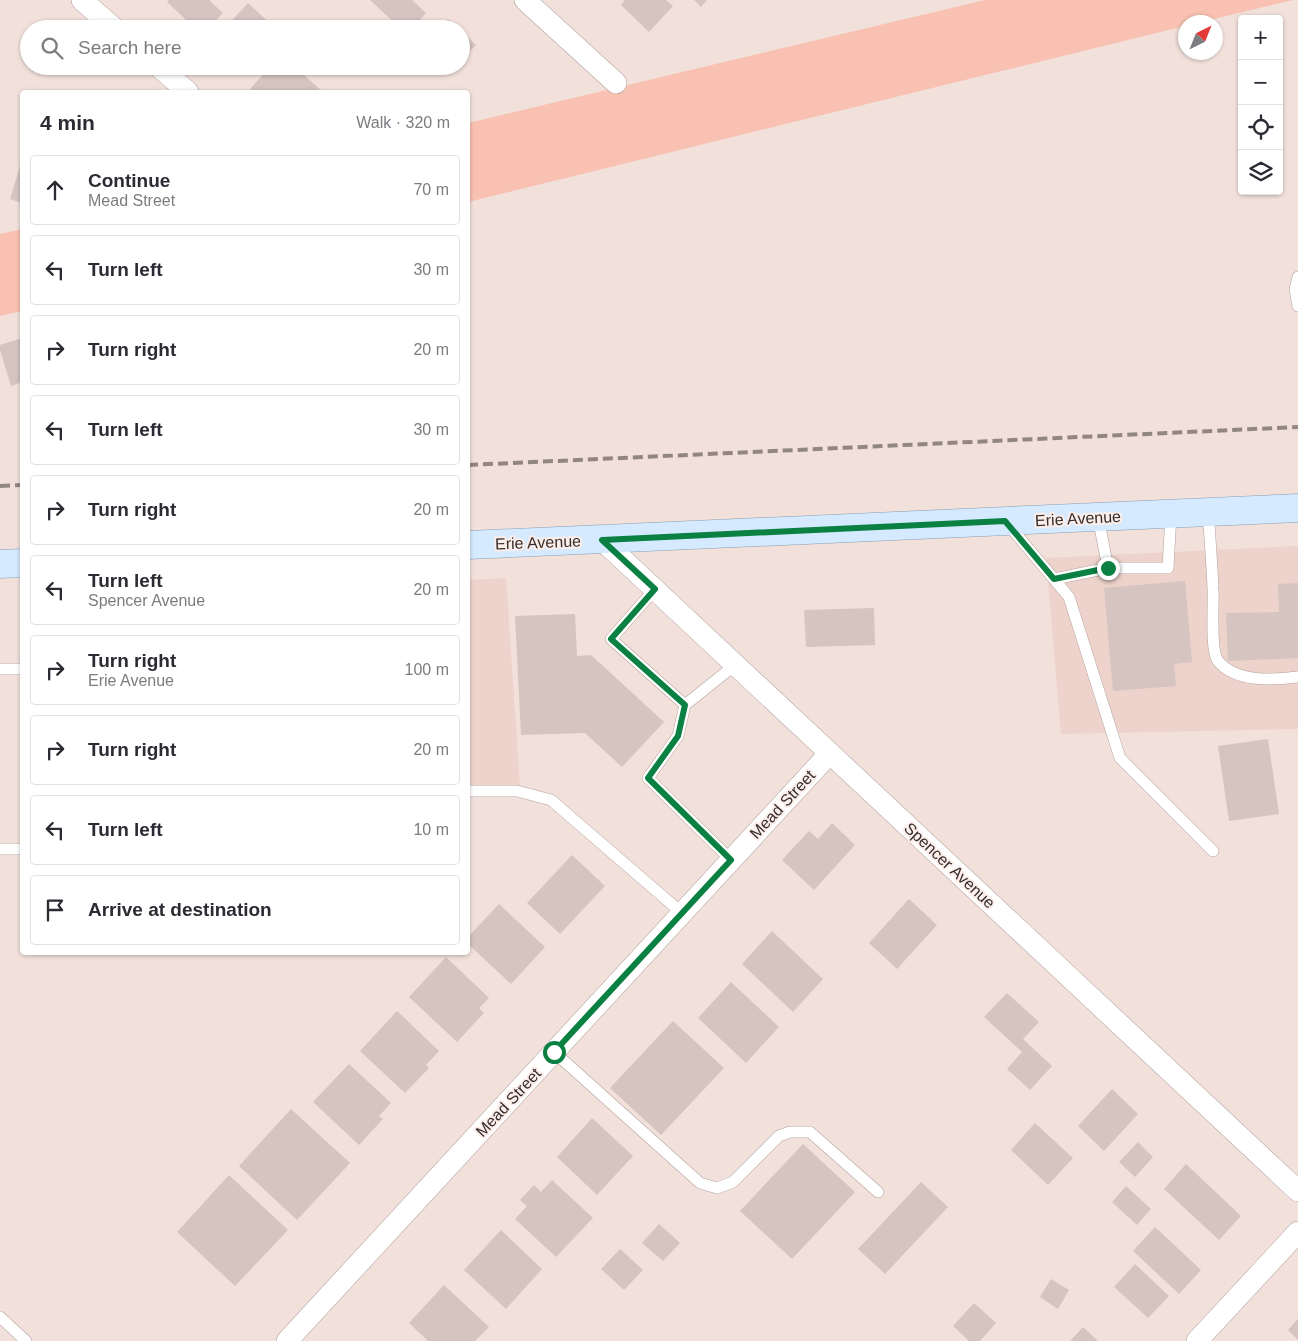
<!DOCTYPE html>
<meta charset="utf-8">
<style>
body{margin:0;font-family:Helvetica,sans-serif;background:#f2f2f3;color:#2b2b33}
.controls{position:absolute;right:15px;top:15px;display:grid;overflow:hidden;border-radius:5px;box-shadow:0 1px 4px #0004}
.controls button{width:45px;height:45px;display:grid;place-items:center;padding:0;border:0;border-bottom:1px solid #e1e1e2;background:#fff;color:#2b2b33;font:25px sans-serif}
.compass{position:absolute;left:1178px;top:15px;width:45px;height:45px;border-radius:50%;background:#fff;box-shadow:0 1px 4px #0004;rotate:43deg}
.stop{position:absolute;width:15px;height:15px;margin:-11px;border:4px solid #0b8043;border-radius:50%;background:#fff}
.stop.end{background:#0b8043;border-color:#fff;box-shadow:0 1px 5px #0008}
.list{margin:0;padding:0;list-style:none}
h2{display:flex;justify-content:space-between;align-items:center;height:65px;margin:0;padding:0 20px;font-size:21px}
h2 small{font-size:16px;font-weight:400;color:#7c7c81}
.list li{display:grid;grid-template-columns:32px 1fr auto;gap:15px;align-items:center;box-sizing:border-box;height:70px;margin:0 10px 10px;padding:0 10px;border:1px solid #e1e1e2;border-radius:5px}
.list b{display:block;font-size:19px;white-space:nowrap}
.list p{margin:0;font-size:16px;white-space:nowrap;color:#7c7c81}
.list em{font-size:16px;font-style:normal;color:#7c7c81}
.icon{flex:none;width:28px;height:28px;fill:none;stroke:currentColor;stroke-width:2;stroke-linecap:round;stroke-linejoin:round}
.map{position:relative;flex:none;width:1298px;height:1341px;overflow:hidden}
.search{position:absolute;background:#fff;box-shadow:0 1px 4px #0004;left:20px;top:20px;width:450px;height:55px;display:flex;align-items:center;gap:12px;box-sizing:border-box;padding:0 18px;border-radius:28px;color:#7c7c81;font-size:19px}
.panel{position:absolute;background:#fff;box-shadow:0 1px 4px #0004;left:20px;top:90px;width:450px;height:865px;border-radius:5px}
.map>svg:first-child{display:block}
.built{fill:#edd3cb}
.green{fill:#f8c1b1}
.building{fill:#d5c4bf}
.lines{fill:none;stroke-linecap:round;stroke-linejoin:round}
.lane-casing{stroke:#b2a19c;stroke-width:12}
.street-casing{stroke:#b2a19c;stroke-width:22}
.primary-casing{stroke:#8a9fb4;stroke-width:29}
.lane{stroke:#fff;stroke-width:11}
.street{stroke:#fff;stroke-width:21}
.primary{stroke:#d5eafe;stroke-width:28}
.rail{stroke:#928682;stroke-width:4;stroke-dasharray:10 5;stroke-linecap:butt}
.route{stroke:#0b8043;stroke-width:6}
.labels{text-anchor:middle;stroke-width:4;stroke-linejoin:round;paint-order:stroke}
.street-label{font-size:16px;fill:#332d2b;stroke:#fdeeea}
</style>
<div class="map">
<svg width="1298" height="1341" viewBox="0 0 1298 1341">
<rect width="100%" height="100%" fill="#f2e0db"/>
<path class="built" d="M1298 546V729L1061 734 1046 558Z
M506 578 520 786 468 792V580Z"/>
<path class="green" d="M985 0H1293L1201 22H1186L1185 26 468 202V123Z
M22 229V311L0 316V234Z"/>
<path class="building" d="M169 0H211L210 1 223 13 208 29H196L167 2Z
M370 0H412L426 13 412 29H401Z
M625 0H666L673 6 649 32 621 5Z
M694 0H707L701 7Z
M248 3 276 29H224Z
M448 19 458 29H439Z
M461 31 476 45 461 60Z
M271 66H294L323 92H254L250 89Z
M440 66H456L448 74Z
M21 163 22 164V203L10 199Z
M22 338V382L11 386 0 350V345Z
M1185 581 1192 662 1174 664 1176 686 1113 691 1104 588Z
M1298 583V658L1228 661 1226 613 1279 612 1278 584Z
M874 608 875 645 806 647 804 610Z
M575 614 577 656 591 655 664 722 622 767 585 733 521 735 515 616Z
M1268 739 1279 814 1229 821 1218 746Z
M832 823 855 845 814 890 782 860 809 831 818 839Z
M572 855 605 886 560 934 527 903Z
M909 899 937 925 897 969 869 943Z
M499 904 545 947 511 984 468 944V937Z
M772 931 823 979 793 1012 742 964Z
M446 957 489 998 479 1008 484 1013 457 1042 409 997Z
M731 982 779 1027 746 1063 698 1018Z
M1007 993 1039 1022 1023 1039 1052 1066 1030 1090 1007 1069 1022 1052 984 1017Z
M397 1011 439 1051 426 1065 429 1068 405 1093 360 1051Z
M673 1021 724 1068 661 1135 610 1088Z
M349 1064 391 1103 379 1116 383 1119 359 1145 313 1102Z
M1112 1089 1138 1114 1104 1151 1078 1126Z
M291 1109 350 1163 297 1220 239 1166Z
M592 1118 633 1156 597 1195 557 1157Z
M1035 1123 1073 1158 1048 1185 1011 1150Z
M1138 1142 1153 1157 1135 1177 1119 1162Z
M803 1144 855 1192 792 1259 740 1211Z
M1186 1164 1241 1216 1219 1240 1164 1189Z
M229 1175 288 1230 235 1286 177 1232Z
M552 1180 593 1218 556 1257 515 1219 527 1206 520 1200 534 1185 541 1192Z
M921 1182 948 1207 885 1274 858 1249Z
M1126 1186 1151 1209 1137 1225 1112 1202Z
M659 1224 680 1243 663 1261 642 1243Z
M1155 1227 1201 1270 1179 1294 1133 1251Z
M501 1230 542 1269 506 1309 464 1270Z
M620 1249 643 1270 624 1290 601 1269Z
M1135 1264 1169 1296 1148 1318 1114 1287Z
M1051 1279 1069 1290 1058 1309 1040 1297Z
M444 1285 489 1327 475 1341H428L409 1323Z
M974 1303 996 1323 980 1341H969L953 1326Z
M1298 1319V1340L1288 1330Z
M1083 1327 1098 1341H1070Z"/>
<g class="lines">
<defs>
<path id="lane" d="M1298 277 1295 289 1298 306
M1208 512C1210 538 1212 563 1213 589 1214 604 1210 651 1218 661 1236 683 1274 680 1298 677
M1098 517 1108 568H1168L1171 514
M1006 522 1069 597 1120 758 1213 851
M1054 579 1108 568
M655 589 611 639 685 705 735 665
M0 669H22
M685 705 678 736 648 778 731 860
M468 791H517L551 800 682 913
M0 849H22
M554 1052 700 1183 717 1188 733 1182 779 1136 790 1132H810L878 1192
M0 1317 26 1341"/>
<path id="street" d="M82 0 115 29
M525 0 616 83
M158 66 188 92
M602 540 1298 1191
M287 1341 830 753
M1197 1341 1298 1232"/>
<path id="primary" d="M468 545 1298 508
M0 564 22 563"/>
</defs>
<use href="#lane" class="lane-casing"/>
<use href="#street" class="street-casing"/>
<use href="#primary" class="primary-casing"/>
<use href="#lane" class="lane"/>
<use href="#street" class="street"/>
<use href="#primary" class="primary"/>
<path class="rail" d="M468 465 1298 427
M0 486 22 485"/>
</g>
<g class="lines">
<path class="route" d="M554 1052 731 860 648 778 678 736 685 705 611 639 655 589 602 540 1005 521 1054 579 1108 568"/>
</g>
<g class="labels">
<g class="street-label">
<text transform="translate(1078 518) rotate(-3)" y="6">Erie Avenue</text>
<text transform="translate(538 542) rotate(-2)" y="6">Erie Avenue</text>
<text transform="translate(782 804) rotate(-47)" y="6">Mead Street</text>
<text transform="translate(950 865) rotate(43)" y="6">Spencer Avenue</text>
<text transform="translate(508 1102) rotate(-47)" y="6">Mead Street</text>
</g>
</g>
</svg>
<div class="controls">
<button>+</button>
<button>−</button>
<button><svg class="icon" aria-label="locate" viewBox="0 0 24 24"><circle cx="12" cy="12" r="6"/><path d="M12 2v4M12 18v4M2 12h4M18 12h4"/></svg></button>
<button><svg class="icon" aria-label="layers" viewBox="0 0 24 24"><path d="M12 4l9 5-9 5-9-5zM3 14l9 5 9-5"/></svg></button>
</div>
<svg class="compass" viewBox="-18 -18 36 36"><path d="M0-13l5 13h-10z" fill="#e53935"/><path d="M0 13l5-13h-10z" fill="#7c7c81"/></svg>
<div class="stop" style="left:554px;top:1052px"></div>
<div class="stop end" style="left:1108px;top:568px"></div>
<div class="search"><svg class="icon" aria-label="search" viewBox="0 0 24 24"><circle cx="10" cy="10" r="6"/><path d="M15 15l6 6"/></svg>Search here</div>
<section class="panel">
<h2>4 min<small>Walk · 320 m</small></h2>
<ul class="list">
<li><svg class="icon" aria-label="ahead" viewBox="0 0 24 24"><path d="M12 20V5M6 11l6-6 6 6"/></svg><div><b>Continue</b><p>Mead Street</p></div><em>70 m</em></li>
<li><svg class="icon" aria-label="left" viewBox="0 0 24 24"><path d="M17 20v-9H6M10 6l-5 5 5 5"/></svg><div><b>Turn left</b></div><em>30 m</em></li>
<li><svg class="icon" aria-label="right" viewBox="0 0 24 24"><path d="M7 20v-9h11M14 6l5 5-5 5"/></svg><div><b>Turn right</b></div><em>20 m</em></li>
<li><svg class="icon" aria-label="left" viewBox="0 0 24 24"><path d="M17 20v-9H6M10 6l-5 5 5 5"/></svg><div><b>Turn left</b></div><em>30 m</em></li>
<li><svg class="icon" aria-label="right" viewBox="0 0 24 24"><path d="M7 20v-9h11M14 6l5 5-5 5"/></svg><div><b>Turn right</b></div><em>20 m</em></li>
<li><svg class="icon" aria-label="left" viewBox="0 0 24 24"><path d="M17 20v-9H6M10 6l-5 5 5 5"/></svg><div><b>Turn left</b><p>Spencer Avenue</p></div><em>20 m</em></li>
<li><svg class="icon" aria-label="right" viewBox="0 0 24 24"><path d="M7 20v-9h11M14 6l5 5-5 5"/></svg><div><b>Turn right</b><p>Erie Avenue</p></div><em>100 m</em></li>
<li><svg class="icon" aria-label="right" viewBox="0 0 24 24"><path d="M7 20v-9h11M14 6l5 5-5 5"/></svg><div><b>Turn right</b></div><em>20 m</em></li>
<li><svg class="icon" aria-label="left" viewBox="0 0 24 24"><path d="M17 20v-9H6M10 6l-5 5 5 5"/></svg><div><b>Turn left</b></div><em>10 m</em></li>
<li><svg class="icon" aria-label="arrive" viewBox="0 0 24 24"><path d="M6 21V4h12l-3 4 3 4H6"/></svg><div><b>Arrive at destination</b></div></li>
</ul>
</section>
</div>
